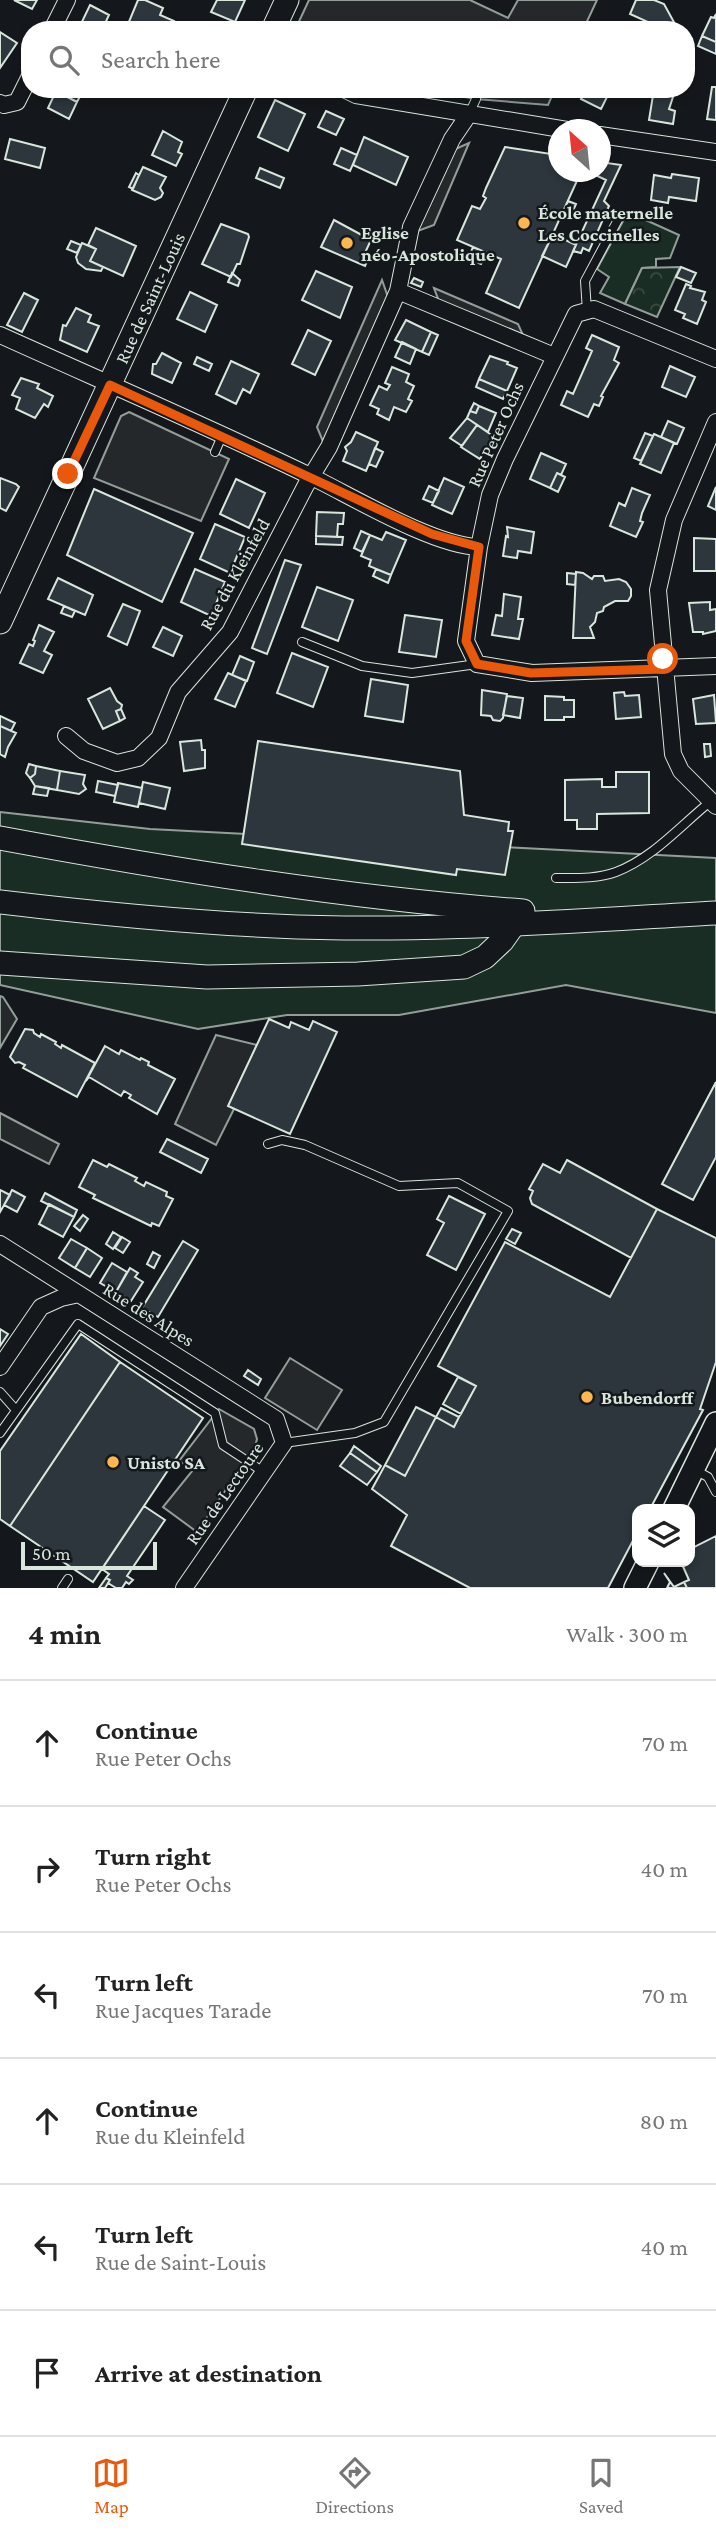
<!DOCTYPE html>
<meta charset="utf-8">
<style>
body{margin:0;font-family:"Crimson Pro",serif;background:#f6f6f6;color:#222}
.controls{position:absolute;right:21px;bottom:21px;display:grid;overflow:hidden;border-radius:14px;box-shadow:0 4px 10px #0003}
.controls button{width:63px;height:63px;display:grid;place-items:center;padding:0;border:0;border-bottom:2px solid #e0e0e0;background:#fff;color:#222;font:35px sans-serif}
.compass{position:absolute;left:548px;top:119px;width:63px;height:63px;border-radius:50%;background:#fff;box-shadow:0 4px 10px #0003;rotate:333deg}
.scale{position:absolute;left:21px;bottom:18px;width:136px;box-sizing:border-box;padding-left:7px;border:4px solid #d8e6dc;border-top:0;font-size:19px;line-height:24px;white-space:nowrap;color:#d8e6dc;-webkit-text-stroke:5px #14181c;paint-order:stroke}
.stop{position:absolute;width:21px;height:21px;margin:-16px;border:5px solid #ea580c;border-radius:50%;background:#fff}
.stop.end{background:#ea580c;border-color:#fff;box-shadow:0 2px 7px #0008}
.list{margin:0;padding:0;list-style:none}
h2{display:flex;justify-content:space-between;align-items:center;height:91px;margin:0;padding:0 28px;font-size:30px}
h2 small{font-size:23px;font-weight:400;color:#767676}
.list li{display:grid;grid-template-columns:46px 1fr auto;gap:21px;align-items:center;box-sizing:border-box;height:126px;padding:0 28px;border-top:2px solid #e0e0e0}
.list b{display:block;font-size:26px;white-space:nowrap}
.list p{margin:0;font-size:23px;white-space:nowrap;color:#767676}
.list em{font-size:23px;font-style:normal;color:#767676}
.icon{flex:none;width:38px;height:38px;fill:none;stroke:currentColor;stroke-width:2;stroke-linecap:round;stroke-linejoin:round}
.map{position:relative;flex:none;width:716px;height:1588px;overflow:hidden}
.search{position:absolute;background:#fff;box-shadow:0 4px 10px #0003;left:21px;right:21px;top:21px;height:77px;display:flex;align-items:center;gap:18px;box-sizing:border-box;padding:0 24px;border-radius:28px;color:#767676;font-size:26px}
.sheet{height:847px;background:#fff}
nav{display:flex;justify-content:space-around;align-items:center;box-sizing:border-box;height:98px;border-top:2px solid #e0e0e0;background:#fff;font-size:19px;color:#767676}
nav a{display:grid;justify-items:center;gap:4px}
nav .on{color:#ea580c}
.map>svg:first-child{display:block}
.green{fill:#1a2d24;stroke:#939e99;stroke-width:2}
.forest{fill:url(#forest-crowns);stroke:#939e99;stroke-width:2}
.parking{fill:#24282b;stroke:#939e99;stroke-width:2}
.building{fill:#2c363c;stroke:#d8e6dc;stroke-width:2}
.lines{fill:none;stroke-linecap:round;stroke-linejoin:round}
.service-casing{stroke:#d8e6dc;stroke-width:10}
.minor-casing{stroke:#d8e6dc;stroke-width:18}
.tertiary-casing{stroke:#d8e6dc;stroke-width:24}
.secondary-casing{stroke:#d8e6dc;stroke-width:25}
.service{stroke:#14181c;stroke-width:8}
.minor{stroke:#14181c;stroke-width:16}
.tertiary{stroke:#14181c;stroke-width:21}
.secondary{stroke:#14181c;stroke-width:23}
.route{stroke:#ea580c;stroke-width:9}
.poi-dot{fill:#ffb74d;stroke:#14181c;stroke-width:2.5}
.labels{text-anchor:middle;stroke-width:5;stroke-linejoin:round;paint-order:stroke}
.poi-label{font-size:19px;font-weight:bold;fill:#d8e6dc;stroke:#14181c;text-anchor:start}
.street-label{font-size:19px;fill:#d8e6dc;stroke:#14181c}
</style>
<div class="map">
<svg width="716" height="1588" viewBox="0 0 716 1588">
<defs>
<pattern id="forest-crowns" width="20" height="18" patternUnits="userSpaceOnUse" patternTransform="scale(1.75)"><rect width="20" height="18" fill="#1a2d24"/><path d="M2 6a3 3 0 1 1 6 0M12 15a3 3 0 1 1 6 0" fill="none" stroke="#3b4b43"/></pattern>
</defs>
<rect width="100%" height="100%" fill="#14181c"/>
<path class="green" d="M628 212 679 235 670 258 656 259V267L642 268 625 304 600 293 609 277 597 269Z
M0 812 150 829 716 858V1013L566 985 399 1015H287L198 1029 0 985Z"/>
<path class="forest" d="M680 267 657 317 625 304 642 268Z"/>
<path class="parking" d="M309 0H470L508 18 518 0H597L583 30H295Z
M420 89H555L548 105 476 99Z
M469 143 434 225 415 232 451 151Z
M382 280 389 300 324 444 317 427Z
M434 288 518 324 527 344 440 304Z
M129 412 229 459 201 521 94 478 121 416Z
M0 996 3 997 17 1019 0 1048Z
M216 1035 257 1045 229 1105 234 1109 216 1145 175 1124Z
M0 1113 59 1144 49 1164 0 1139Z
M290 1358 342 1390 317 1430 265 1398Z
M219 1409 254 1429 257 1439 255 1447 197 1532 163 1507 193 1470 179 1461Z"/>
<path class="building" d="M14 0H37L32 9Z
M138 0H145L163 8 160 15 174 21 169 30H139L128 24Z
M217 0H245L235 22 211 12Z
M636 0H654L664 4 675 24 664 30H652L648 22 630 14Z
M90 5 109 15 102 30H78Z
M716 14V42L702 36 711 17 714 18Z
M0 32 17 43 0 68Z
M702 36 716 42V54L698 46Z
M712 87H716V120L707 119Z
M57 89H84L77 102 56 91Z
M586 89H611L601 109 581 99Z
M654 89 675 91 669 109 675 111 673 124 649 120Z
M56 91 77 102 69 119 48 108Z
M275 100 305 114 288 151 258 137Z
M326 111 344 119 336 135 318 127Z
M163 131 182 142 178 152 182 154 176 166 152 155Z
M364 137 408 157 396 185 353 165Z
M10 139 45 148 40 168 5 159Z
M505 147 558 155V172H581L519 308 486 293 501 259 457 240 472 206 480 209 486 198 483 196 486 188Z
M341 148 357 155 350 171 334 164Z
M600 162 621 165 604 201 609 206 589 251 583 248 581 253 573 251 606 180 589 172H600Z
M143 167 166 177 160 188 163 193 161 197 155 200 132 190Z
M260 168 284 178 280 188 256 178Z
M136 173 139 175 133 189 129 187Z
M672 174 699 178 696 201 669 197 668 203 651 200 654 175 671 178Z
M568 201 576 204 570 217 562 214Z
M334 220 371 240 364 255 369 257 365 266 321 247Z
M221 224 248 234 249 237 240 264H237L231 277 202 264Z
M96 228 136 246 123 276 90 261 96 249 88 245Z
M553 234 576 245 566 267 542 256Z
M71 241 81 245 77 253 67 249Z
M82 243 96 249 90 261 103 267 101 271 86 269 78 263 76 257Z
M473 247 486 253 481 264 468 259Z
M681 267 696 273 691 283 676 277Z
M316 271 352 287 340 318 302 300Z
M232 273 240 280 238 286 228 282Z
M414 278 423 282 421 287 411 283Z
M686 284 691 286 690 288 705 292 702 300 706 302 697 324 683 318 685 314 675 310Z
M190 292 217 305 205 332 177 319Z
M24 293 38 300 22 332 7 325Z
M76 308 91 315 88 322 99 326 87 352 60 340 63 325 66 326Z
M406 320 431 332 422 352 395 340Z
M308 330 331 341 315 375 292 364Z
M431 332 438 335 429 355 422 352Z
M592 335 619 347 614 360 619 363 601 396 603 397 599 406 594 404 588 417 561 405 567 391 573 394 592 351 586 348Z
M402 342 416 349 410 364 395 357Z
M162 353 181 363 172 383 152 374 153 364H156Z
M490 356 508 362 507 364 517 368 507 391 479 379Z
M197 357 212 364 209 371 194 364Z
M231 361 259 374 250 393 243 389 236 404 216 394Z
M670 366 695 377 686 397 662 387Z
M392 367 409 374 406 382 414 386 408 399 412 401 406 412 394 407 389 420 377 414 379 409 370 405 379 386 387 390 390 385 385 383Z
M21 378 39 384 37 388 53 396 48 407 44 404 35 418 16 409 20 398 12 395Z
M479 379 507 391 503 399 476 387Z
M474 403 479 406 476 413 470 411Z
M479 406 496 413 488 432 467 418 470 411 476 413Z
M467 418 477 425 462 446 450 438Z
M668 421 684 428 677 444 661 437Z
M477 425 493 436 480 459 461 447Z
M356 432 378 442 366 471 343 461 347 451 345 447 351 442Z
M645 433 653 436 641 461 634 458Z
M654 434 674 443 661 473 640 464Z
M375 448 383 452 376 467 369 464Z
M541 453 566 464 561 475 557 473 550 488 530 479Z
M557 473 565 477 558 492 550 488Z
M0 478 16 484 19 487 6 511 0 508Z
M444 478 464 487 452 514 432 505Z
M236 479 265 493 249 528 220 514Z
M429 486 439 491 433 503 423 499Z
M716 487V510L708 506Z
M632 488 650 495 642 513 640 521 643 522 636 537 610 526 619 503 625 506Z
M94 489 193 533 162 602 67 555Z
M317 512 344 513 343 524H338L337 537 316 536Z
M215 524 245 537 230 573 200 559Z
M507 527 534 532 531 553 518 551 517 558 503 556 506 536 508 537Z
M361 531 370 535 362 552 354 548Z
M386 532 406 540 391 575 369 566 371 560 361 556 370 535 382 540Z
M316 536 343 537 342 545 316 544Z
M694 538 716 539V571H694Z
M285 560 301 565 267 654 252 648Z
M195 569 225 582 211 616 181 602Z
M376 569 391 575 388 583 373 576Z
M576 572 583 573 592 579 594 576H603L605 581 619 579 626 582 631 589V596L628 601H615L604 607 603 611 597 613 595 622 590 627 594 638H573Z
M567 573 576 574 575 585 567 584Z
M58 578 93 595 85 615 48 599Z
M317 587 353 600 338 641 302 627Z
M504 594 521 597 518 619H523L519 639 492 635 496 615 502 616Z
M710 602V610L716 609V631L703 634V632H693L689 603Z
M123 604 140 611 127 645 108 636Z
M64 606 75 611 72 617 61 613Z
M405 615 442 620 436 657 399 652Z
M39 625 54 632 44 651 52 655 43 673 20 663 29 644 33 646 35 641 33 640Z
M163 627 182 636 173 656 153 647Z
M292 653 328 667 313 707 277 693Z
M240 656 254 662 247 681 232 675Z
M228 673 246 681 235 707 215 699Z
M371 679 408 685 403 722 365 716Z
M110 688 117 701 122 705 121 709 116 711 120 721 103 729 88 699Z
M482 690 507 694 503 718 500 721 493 720 491 716 481 715Z
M624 692 625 696 639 695 641 717 616 719 614 693Z
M714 695 716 723 696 724 693 699Z
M507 696 523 698 520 718 503 715Z
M545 696 564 697V700H574V717H564V720H545Z
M121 709 125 718 120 721 116 711Z
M0 716 15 723 11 731 0 726Z
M0 726 16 733 8 747 5 757 0 754Z
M201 740 202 750H205V768L184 771 180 742Z
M258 741 460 771 464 815 509 822 508 831H513L505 875 457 869 456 875 242 844Z
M704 744H710L711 756 705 757Z
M29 764 36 766 35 774 30 778 26 773Z
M36 766 60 771 57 790 35 786 30 778 35 774Z
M60 771 85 775 83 784 86 789 79 794 57 790Z
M616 772H649V813L597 814V829H577V820H565V780L602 779V787H616Z
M98 781 118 785 115 796 96 792Z
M143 782 170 788 165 809 139 803Z
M118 783 142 788 138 807 114 802Z
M35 786 49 788 47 796 33 794Z
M269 1019 289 1028 291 1022 309 1030 313 1021 337 1032 290 1134 228 1106Z
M25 1029 33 1030 34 1033 40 1037 41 1034 56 1042 55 1044 61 1048 62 1045 95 1063 77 1097 23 1068 25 1065 19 1062 15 1063 10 1057Z
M105 1046 119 1054 121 1050 140 1060 141 1058 149 1062 148 1065 175 1079 157 1114 129 1098 131 1095 124 1091 121 1096 89 1077 86 1081Z
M716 1082V1157L693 1200 662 1184Z
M167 1139 208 1159 201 1173 160 1152Z
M93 1160 107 1167 109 1164 137 1178 135 1181 144 1186 146 1182 167 1192 166 1196 173 1199 159 1226 152 1223 151 1226 93 1198 95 1195 79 1187Z
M567 1160 657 1209 631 1258 532 1204 530 1198 533 1191 529 1189 543 1164 560 1173Z
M0 1190 10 1195 0 1212Z
M12 1190 25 1197 17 1212 4 1205Z
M45 1193 77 1210 74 1217 41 1201Z
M449 1196 485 1214 456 1270 427 1255 444 1223 437 1219Z
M49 1204 74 1217 63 1237 39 1224Z
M657 1209 716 1238V1362L700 1409 703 1410 650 1509H637V1533L608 1588H470L391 1546 407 1515 372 1489 385 1465 405 1476 436 1417 454 1427 459 1417 476 1386 438 1366 505 1242 610 1297Z
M83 1215 88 1219 80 1231 74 1226Z
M512 1229 521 1233 515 1244 506 1239Z
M113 1232 121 1237 113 1249 106 1244Z
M122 1237 130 1242 123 1253 115 1248Z
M71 1239 87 1248 75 1268 59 1258Z
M183 1241 198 1250 158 1317 142 1308Z
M87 1248 102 1258 90 1277 75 1268Z
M153 1252 160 1256 154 1268 147 1264Z
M112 1263 127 1272 116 1292 100 1283Z
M130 1268 138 1273 135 1277 143 1282 131 1301 116 1292Z
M0 1329 8 1334 0 1346Z
M81 1334 120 1362 10 1526 0 1519V1451Z
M120 1362 203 1418 93 1582 10 1526Z
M248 1370 261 1379 258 1385 244 1376Z
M458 1377 476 1386 461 1414 443 1404Z
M416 1407 436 1417 405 1476 385 1465Z
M441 1408 459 1417 454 1427 436 1417Z
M354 1446 381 1466 377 1472 350 1453Z
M350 1453 377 1472 367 1485 340 1466Z
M144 1506 165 1520 127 1576 133 1580 129 1584 126 1582 122 1588H116L108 1583 110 1580 106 1578 109 1574 102 1569Z
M716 1536V1588H687L684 1582 689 1580 681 1562H690V1549Z
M664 1573 674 1587 684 1582 687 1588H667L670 1582Z
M106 1578 110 1580 105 1588H99Z"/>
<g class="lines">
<defs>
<path id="service" d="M469 114 476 99
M587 311 585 281 621 214
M215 452 222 436
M302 642 362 666 412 673 477 664
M556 878C576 878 597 879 616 872 653 858 680 826 711 801
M268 1144 282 1140 305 1145 399 1186 458 1183 508 1211 384 1422 355 1433 284 1443
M0 1392 16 1410
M0 1433 78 1324 215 1413 223 1445 265 1473
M695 1470 708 1477 716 1492
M62 1588 68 1579"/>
<path id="minor" d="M52 30 67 0
M344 89 356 95 567 130
M0 103 4 105 17 102 30 76
M600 135 716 152
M398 291 554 356
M0 335C104 382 209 427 312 477 353 497 434 546 479 547
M716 359 594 309 576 314 505 459 490 495 479 547 466 641 477 664 532 673 716 666
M716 422 674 520 658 590 673 754 681 771 716 806
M66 736 84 751 117 763 138 758 159 738 178 692 230 632 306 485 329 447 398 291 411 227 452 139 469 114
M0 1244 276 1419 284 1443 184 1588
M0 1367 41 1307 61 1298 79 1294"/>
<path id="tertiary" d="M674 1509 716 1423
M635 1588 648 1562"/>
<g id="secondary">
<path d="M273 30 287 0"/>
<path id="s1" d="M0 622 246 89"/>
<path d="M0 838C173 870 348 898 523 911"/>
<path d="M0 902C92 913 183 922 275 926 422 933 570 921 716 913"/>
<path d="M0 963 207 977 358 974 464 967 485 957 502 941 514 924"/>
</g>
</defs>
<use href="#service" class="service-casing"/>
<use href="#minor" class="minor-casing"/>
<use href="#tertiary" class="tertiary-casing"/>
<use href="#secondary" class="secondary-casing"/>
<use href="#service" class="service"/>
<use href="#minor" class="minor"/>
<use href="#tertiary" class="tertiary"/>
<use href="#secondary" class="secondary"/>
</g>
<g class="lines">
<path class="route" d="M68 474 110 385 432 534 479 547 466 641 477 664 531 673 664 669 663 659"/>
</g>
<g class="poi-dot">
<circle cx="524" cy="223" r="7"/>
<circle cx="347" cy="243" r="7"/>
<circle cx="587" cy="1397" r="7"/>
<circle cx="113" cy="1462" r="7"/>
</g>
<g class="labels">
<g class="poi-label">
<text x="538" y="219">École maternelle<tspan x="538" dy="22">Les Coccinelles</tspan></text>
<text x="361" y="239">Eglise<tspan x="361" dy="22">néo-Apostolique</tspan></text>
<text x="601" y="1404">Bubendorff</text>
<text x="127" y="1469">Unisto SA</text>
</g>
<g class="street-label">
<text dy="7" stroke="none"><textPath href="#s1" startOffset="357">Rue de Saint-Louis</textPath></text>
<text transform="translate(495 434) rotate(-66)" y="7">Rue Peter Ochs</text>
<text transform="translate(234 574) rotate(-61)" y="7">Rue du Kleinfeld</text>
<text transform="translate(149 1314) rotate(32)" y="7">Rue des Alpes</text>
<text transform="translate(224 1493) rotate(-55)" y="7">Rue de Lectoure</text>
</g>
</g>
</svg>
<div class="controls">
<button><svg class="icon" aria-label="layers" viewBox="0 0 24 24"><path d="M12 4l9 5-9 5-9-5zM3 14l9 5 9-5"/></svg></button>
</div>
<svg class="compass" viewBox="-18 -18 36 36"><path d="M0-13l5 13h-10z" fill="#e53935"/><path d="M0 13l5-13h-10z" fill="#767676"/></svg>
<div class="scale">50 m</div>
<div class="stop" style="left:663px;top:659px"></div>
<div class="stop end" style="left:68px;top:474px"></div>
<div class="search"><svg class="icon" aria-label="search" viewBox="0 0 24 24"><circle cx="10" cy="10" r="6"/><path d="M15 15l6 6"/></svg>Search here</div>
</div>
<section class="sheet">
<h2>4 min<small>Walk · 300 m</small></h2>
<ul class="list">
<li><svg class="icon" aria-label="ahead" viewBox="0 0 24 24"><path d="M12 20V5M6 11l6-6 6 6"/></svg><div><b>Continue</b><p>Rue Peter Ochs</p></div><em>70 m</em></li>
<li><svg class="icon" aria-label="right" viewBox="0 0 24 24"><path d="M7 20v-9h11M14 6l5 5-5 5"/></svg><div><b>Turn right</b><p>Rue Peter Ochs</p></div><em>40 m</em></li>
<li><svg class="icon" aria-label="left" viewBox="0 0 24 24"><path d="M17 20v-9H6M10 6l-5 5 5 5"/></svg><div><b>Turn left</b><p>Rue Jacques Tarade</p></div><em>70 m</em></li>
<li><svg class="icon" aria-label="ahead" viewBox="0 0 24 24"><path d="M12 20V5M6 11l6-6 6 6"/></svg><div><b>Continue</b><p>Rue du Kleinfeld</p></div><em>80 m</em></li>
<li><svg class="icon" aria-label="left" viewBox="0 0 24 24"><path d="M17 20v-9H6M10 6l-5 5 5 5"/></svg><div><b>Turn left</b><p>Rue de Saint-Louis</p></div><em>40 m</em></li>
<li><svg class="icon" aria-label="arrive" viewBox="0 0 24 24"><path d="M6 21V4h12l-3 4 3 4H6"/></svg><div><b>Arrive at destination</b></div></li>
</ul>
</section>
<nav>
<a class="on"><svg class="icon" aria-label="map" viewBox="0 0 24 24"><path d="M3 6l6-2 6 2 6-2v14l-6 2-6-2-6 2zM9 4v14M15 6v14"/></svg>Map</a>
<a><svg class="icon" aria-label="directions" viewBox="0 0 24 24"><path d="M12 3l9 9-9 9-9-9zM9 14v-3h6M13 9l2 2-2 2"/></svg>Directions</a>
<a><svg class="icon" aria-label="saved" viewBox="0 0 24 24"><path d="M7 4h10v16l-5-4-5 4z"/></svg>Saved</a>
</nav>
